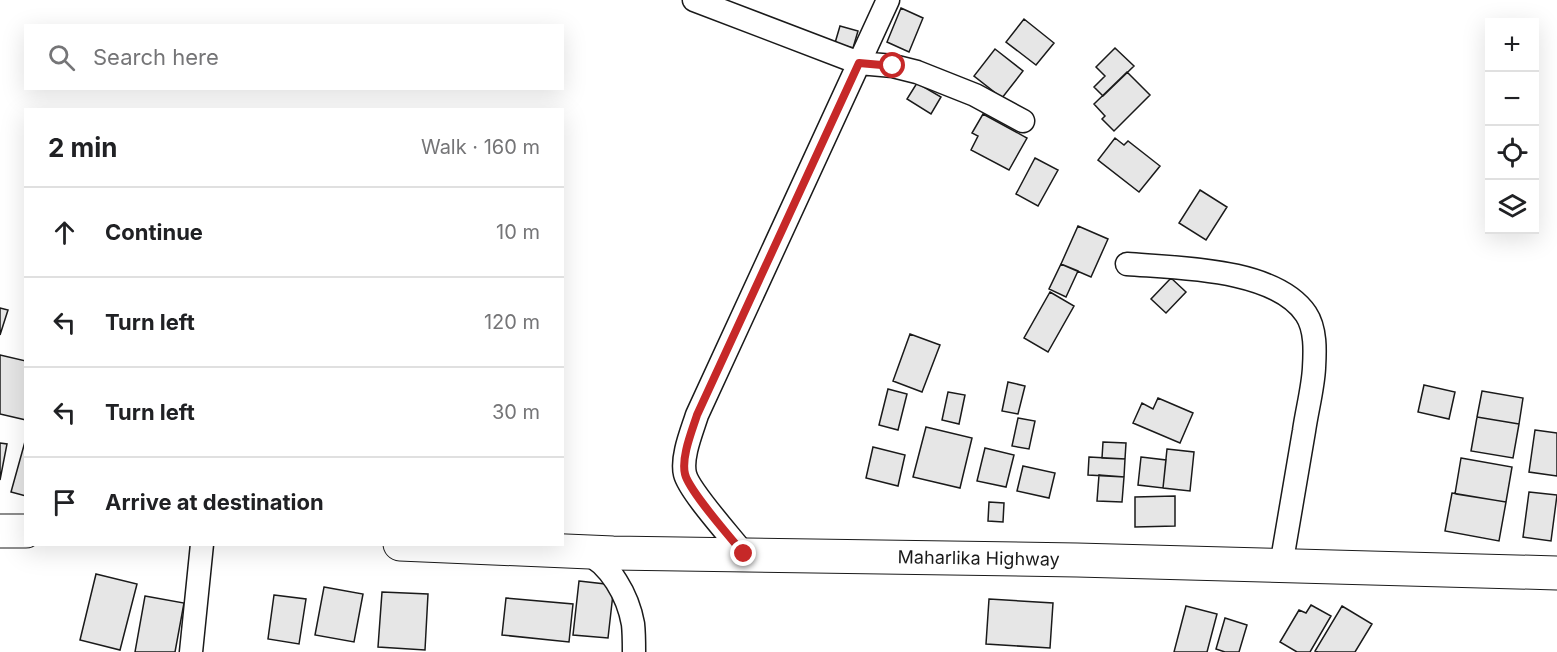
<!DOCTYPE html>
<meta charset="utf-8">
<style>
body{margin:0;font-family:Inter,sans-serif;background:#f2f2f2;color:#202124}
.controls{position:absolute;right:18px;top:18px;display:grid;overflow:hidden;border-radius:0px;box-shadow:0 6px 24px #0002}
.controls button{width:54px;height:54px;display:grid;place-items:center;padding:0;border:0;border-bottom:2px solid #e0e0e0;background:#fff;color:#202124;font:30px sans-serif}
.stop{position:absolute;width:18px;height:18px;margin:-14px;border:4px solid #c62828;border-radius:50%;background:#fff}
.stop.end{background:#c62828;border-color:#fff;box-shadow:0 2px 6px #0008}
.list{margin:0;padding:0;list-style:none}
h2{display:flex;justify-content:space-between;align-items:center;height:78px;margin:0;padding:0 24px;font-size:26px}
h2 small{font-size:20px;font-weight:400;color:#757577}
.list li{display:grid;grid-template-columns:39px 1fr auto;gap:18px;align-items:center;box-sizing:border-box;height:90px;padding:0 24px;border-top:2px solid #e0e0e0}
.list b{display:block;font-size:22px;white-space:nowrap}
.list em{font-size:20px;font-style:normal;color:#757577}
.icon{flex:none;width:33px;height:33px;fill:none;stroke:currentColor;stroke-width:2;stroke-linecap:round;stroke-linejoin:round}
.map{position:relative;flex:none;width:1557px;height:652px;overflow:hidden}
.search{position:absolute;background:#fff;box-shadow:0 6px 24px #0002;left:24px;top:24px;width:540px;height:66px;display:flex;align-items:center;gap:15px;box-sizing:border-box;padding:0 21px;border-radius:0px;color:#757577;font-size:22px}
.panel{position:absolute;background:#fff;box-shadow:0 6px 24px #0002;left:24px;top:108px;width:540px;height:438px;border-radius:0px}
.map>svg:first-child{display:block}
.building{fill:#e6e6e6;stroke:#1a1a1a;stroke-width:1.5}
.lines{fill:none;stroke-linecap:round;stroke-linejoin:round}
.minor-casing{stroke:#1a1a1a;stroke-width:25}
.trunk-casing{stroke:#1a1a1a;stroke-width:35}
.minor{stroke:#fff;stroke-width:22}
.trunk{stroke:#fff;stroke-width:33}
.route{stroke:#c62828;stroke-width:8}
.labels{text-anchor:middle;stroke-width:4.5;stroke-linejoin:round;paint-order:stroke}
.street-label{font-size:18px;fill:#1a1a1a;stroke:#fff}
</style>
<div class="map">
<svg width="1557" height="652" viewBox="0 0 1557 652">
<rect width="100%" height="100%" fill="#fff"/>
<path class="building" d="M901 8 923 18 909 52 887 42Z
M1024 19 1054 43 1036 65 1006 42Z
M840 26 858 31 853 48 835 43Z
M1115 48 1134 66 1103 96 1094 87 1105 76 1096 67Z
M995 49 1023 71 1002 98 974 76Z
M1127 72 1150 95 1114 131 1102 119 1105 116 1094 104Z
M917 83 941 97 931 114 907 99Z
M983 114 1027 138 1009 170 971 150 978 136 972 133Z
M1115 138 1124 145 1128 141 1160 166 1139 192 1098 160Z
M1035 158 1058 170 1038 206 1016 194Z
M1200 190 1227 207 1206 240 1179 223Z
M1078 226 1108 239 1091 277 1061 264Z
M1061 264 1078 271 1066 297 1049 289Z
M1171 278 1186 292 1166 313 1151 299Z
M1050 292 1074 306 1048 352 1024 338Z
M0 308 8 310 0 335Z
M910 334 940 345 922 392 893 381Z
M0 355 26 361V420L0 414Z
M1008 382 1025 386 1018 414 1002 411Z
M1424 385 1455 392 1449 419 1418 412Z
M888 389 907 394 898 430 879 425Z
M1482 391 1523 398 1519 424 1477 417Z
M948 392 965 395 959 424 942 420Z
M1158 398 1193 413 1180 443 1133 423 1142 403 1153 409Z
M1477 417 1519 424 1513 458 1471 451Z
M1018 418 1035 421 1029 449 1012 446Z
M926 427 972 438 960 488 913 477Z
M1535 430 1557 433V476L1529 472Z
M26 438V496L11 492Z
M1103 442 1126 443 1125 459 1102 458Z
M0 443 7 444 0 480Z
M873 447 905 455 898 486 866 478Z
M985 448 1014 455 1006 487 977 481Z
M1167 449 1194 452 1190 491 1163 488Z
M1089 457 1125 459 1124 477 1088 475Z
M1141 457 1166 460 1163 488 1138 485Z
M1461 458 1512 467 1506 502 1455 494Z
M1023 466 1055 473 1049 498 1017 491Z
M1099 475 1124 477 1122 502 1097 501Z
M1529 492 1557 495 1551 541 1523 537Z
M1452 493 1506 502 1499 541 1445 531Z
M1175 496V526L1135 527V497Z
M989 502 1004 503 1003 522 988 521Z
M96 574 137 584 120 650 80 640Z
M579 581 614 585 608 638 573 635Z
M324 587 363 594 354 642 315 635Z
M382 592 428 594 425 650 378 647Z
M274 595 306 599 299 644 268 639Z
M145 596 184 603 175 652H135Z
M506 598 573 604 569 642 502 635Z
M989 599 1053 603 1050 648 986 644Z
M1311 605 1331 616 1310 652H1297L1280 642 1299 610 1306 613Z
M1186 606 1217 614 1207 652H1174Z
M1342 606 1372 624 1355 652H1318L1315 651Z
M1225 618 1247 625 1239 652H1225L1216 649Z"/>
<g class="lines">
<defs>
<path id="minor" d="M694 0 859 63 893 66 917 72 975 95 1023 121
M1127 264C1177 268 1275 268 1306 314 1316 329 1315 351 1314 368 1313 388 1307 410 1304 431 1296 476 1289 521 1281 566
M584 552C610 563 628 596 633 624 634 633 634 643 634 652
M744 554C731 537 689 491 685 474 681 457 692 431 697 415L888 0
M191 652 202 544"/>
<g id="trunk">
<path d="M0 531H26"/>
<path id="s1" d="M400 544 613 553 1077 560 1557 573"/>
</g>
</defs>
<use href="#minor" class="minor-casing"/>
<use href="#trunk" class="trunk-casing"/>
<use href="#minor" class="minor"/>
<use href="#trunk" class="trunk"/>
</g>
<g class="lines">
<path class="route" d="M744 554C731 538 689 491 685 474 681 457 692 431 697 415L859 63 893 66"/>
</g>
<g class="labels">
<g class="street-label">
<text dy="6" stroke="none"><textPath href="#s1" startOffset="579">Maharlika Highway</textPath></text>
</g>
</g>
</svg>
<div class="controls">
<button>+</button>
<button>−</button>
<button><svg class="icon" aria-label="locate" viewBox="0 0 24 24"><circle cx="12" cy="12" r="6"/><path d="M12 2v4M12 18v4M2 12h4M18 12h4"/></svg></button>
<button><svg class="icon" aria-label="layers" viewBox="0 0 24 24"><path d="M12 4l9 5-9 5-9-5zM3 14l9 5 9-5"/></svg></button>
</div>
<div class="stop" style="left:893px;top:66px"></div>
<div class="stop end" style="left:744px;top:554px"></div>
<div class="search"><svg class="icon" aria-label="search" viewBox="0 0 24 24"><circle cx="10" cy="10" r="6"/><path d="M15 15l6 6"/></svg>Search here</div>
<section class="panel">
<h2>2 min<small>Walk · 160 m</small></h2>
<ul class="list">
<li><svg class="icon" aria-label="ahead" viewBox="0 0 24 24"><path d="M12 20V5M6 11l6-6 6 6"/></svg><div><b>Continue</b></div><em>10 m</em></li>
<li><svg class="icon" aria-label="left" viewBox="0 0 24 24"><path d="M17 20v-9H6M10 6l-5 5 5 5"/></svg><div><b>Turn left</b></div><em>120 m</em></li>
<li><svg class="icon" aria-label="left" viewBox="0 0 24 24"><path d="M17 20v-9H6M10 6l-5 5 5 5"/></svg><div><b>Turn left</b></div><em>30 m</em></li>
<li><svg class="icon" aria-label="arrive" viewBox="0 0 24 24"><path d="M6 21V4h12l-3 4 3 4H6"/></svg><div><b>Arrive at destination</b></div></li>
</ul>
</section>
</div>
